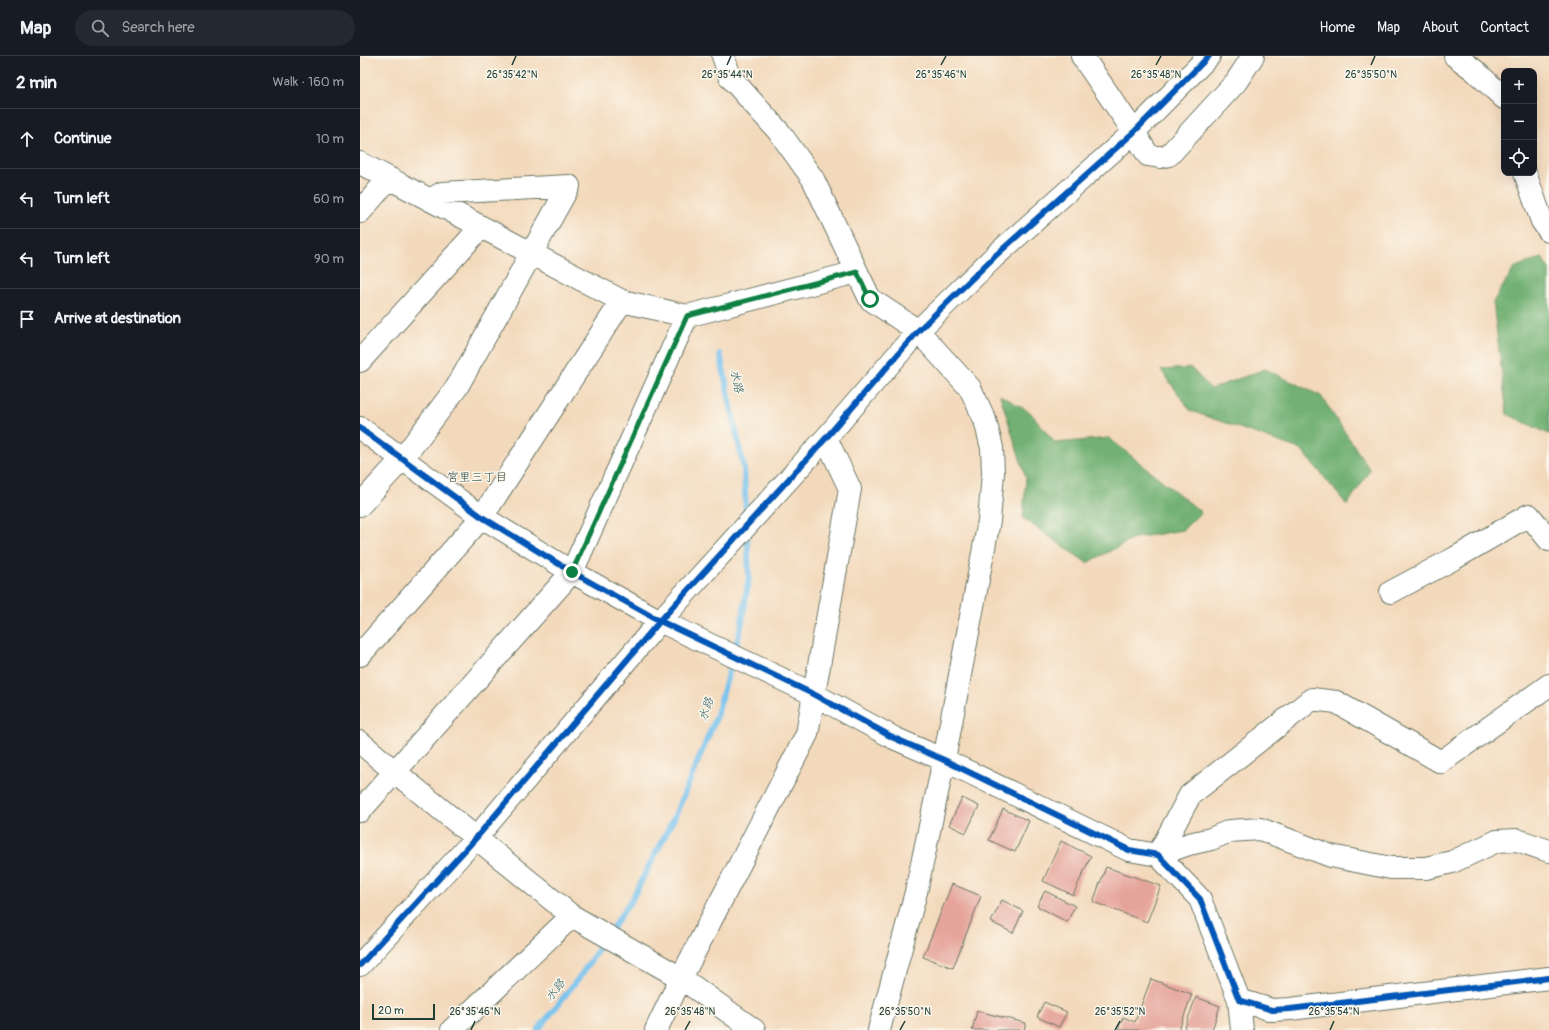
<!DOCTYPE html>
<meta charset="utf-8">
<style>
body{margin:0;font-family:Pangolin,"Klee One",sans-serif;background:#242831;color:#f1f3f6}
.controls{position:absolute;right:12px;top:12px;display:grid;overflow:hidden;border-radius:8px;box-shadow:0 4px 16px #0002}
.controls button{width:36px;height:36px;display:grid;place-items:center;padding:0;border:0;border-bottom:1px solid #363941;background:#171b24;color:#f1f3f6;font:20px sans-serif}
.scale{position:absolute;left:12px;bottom:10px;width:63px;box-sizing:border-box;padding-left:4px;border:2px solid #1f3d34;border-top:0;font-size:11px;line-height:14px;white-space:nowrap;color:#1f3d34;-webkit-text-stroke:3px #fbf7ec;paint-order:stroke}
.stop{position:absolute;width:12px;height:12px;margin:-9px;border:3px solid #0b8043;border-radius:50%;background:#fff}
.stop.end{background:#0b8043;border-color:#fff;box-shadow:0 1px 4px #0008}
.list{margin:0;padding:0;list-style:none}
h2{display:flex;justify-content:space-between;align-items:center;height:52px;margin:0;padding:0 16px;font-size:17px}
h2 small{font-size:13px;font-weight:400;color:#9ea1a6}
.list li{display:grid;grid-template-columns:26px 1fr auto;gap:12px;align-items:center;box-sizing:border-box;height:60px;padding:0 16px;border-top:1px solid #363941}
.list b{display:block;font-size:15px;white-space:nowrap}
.list em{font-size:13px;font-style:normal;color:#9ea1a6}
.icon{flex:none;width:22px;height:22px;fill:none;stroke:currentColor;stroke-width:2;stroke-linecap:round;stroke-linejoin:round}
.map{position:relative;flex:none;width:1189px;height:974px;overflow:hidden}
header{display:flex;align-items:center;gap:24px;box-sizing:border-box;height:56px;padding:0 20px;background:#171b24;border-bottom:1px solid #363941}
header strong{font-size:19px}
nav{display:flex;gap:22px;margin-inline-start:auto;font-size:14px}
.search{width:280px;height:36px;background:#242831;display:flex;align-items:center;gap:10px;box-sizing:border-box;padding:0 14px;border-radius:22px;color:#9ea1a6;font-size:15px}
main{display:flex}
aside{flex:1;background:#171b24}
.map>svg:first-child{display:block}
.forest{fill:#72b173;stroke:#487754}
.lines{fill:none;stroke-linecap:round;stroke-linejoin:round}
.stream{stroke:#74c1ee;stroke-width:6}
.building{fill:#e5a39a}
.minor-casing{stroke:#697463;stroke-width:24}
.minor{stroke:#fff;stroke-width:22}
.cycleway-casing{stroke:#fbf7ec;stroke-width:8}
.cycleway{stroke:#0057b8;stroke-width:6}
.route{stroke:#0b8043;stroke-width:5}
.ticks{fill:none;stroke:#1f3d34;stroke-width:1.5}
.labels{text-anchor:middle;stroke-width:3;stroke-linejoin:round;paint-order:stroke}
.water-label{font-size:12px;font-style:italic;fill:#345e62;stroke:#fbf7ec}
.neighbourhood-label{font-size:12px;fill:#1f3d34;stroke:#fbf7ec}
.ticks-label{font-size:10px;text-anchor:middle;fill:#1f3d34;stroke:#fbf7ec;stroke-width:3;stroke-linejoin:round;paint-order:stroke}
</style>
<header>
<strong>Map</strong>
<div class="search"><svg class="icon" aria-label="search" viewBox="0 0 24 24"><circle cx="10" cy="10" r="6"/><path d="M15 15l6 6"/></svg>Search here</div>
<nav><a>Home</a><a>Map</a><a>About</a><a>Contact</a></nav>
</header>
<main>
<aside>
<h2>2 min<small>Walk · 160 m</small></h2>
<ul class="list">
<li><svg class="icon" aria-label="ahead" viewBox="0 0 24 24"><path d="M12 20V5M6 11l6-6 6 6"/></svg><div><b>Continue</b></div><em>10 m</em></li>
<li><svg class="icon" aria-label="left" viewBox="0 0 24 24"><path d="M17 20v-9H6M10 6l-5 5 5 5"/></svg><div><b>Turn left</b></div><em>60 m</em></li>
<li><svg class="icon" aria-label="left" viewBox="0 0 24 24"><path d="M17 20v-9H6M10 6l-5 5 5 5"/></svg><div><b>Turn left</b></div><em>90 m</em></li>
<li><svg class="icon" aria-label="arrive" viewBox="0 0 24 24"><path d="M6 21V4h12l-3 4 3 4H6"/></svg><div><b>Arrive at destination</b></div></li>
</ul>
</aside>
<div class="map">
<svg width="1189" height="974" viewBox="0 0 1189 974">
<rect width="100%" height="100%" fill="#fbf7ec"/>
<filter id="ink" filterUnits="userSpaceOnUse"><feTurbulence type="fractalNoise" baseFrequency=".025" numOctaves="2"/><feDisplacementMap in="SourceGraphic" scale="8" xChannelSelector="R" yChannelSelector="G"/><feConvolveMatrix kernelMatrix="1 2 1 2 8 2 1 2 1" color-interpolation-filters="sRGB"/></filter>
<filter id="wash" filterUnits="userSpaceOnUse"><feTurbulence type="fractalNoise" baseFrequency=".012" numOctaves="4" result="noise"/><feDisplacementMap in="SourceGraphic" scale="16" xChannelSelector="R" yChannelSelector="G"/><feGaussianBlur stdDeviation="0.9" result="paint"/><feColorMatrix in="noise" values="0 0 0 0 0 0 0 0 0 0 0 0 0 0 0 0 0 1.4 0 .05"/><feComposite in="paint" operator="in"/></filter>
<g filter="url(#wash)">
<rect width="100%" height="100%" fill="#f3d9bb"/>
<path class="forest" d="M1182 202 1189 213V378L1147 358 1133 246 1155 211Z
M831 312 851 333 905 313 961 340 1010 414 987 449 942 394 831 355 801 314Z
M640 339 670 356 695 387 749 382 841 456 823 474 775 482 727 507 663 462 666 422Z"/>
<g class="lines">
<path class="stream" d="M360 298 384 413 386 461
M178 974 221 919 272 843 314 762 356 662 381 571 389 521 387 479"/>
</g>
<g id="blocks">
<path class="building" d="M602 742 619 750 606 777 589 769Z
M643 753 669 765 655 796 629 784Z
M701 785 731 800 713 839 683 825Z
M746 811 801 830 787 866 733 846Z
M592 828 621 840 593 912 563 901Z
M685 835 715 850 707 866 677 850Z
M642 844 663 855 653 877 631 866Z
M791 923 832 938 819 974H758L763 961 775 966Z
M836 941 860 950 852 974H824Z
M684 946 707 956 699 971 677 961Z
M617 955 666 967 664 974H612Z"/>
</g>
</g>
<g filter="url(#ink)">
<use href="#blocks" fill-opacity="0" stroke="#697463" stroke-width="1"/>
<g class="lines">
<defs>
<path id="minor" d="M363 0 370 21 420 77 453 123 497 216
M722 0 774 76 788 99 800 101 809 99 876 26 893 0
M1095 0 1114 14 1144 42
M0 107 262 245 327 260 497 216 510 243 558 275 610 332 625 364 632 392 633 417 629 465 584 704 556 836 519 974
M1165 117 1182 165 1189 175
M0 156 29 122
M0 305 121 171
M0 372 122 461 212 516 300 565 453 638 534 682 584 704 769 794 798 799 840 843 879 944 912 954 930 953 1189 922
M0 449 43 402 97 331 209 130 82 137 70 144
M1031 536 1095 502 1169 459 1189 484
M0 599 122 461 262 245
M0 686 35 716 212 860 321 922 394 974
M0 755 212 516 327 260
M798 799 830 739 952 643 976 646 1081 706 1189 629
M798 799 829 788 851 783 870 775 900 773 971 800 1031 812H1066L1092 806 1137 785 1157 784 1189 795
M0 909 116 782 300 565 466 382 558 275 635 200 774 76 849 0
M879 944 882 974
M92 974 212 860
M296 974 321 922 447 678 490 433 466 382"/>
</defs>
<use href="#minor" class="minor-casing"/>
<use href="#minor" class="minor"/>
<defs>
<path id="cycleway" d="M0 372 122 461 212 516 300 565 453 638 534 682 584 704 769 794 798 799 840 843 879 944 912 954 930 953 1189 922
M0 909 116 782 300 565 466 382 558 275 635 200 774 76 849 0"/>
</defs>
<use href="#cycleway" class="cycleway-casing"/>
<use href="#cycleway" class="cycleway"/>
</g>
</g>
<g class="lines" filter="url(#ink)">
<path class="route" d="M212 516 327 260 497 216 510 243"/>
</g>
<path class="ticks" d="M152 9 156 0M367 9 371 0M581 9 586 0M796 9 801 0M1011 9 1015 0M111 974 115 965M325 974 330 965M540 974 545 965M755 974 760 965M970 974 974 965"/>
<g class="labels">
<g class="water-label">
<text transform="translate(377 325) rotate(78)" y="4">水路</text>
<text transform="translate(346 653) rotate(-72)" y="4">水路</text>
<text transform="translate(195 934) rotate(-52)" y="4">水路</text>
</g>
<g class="neighbourhood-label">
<text x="117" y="425">宮里三丁目</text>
</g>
</g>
<g class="ticks-label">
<text x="152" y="22">26°35'42"N</text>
<text x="367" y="22">26°35'44"N</text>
<text x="581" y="22">26°35'46"N</text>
<text x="796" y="22">26°35'48"N</text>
<text x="1011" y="22">26°35'50"N</text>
<text x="115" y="959">26°35'46"N</text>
<text x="330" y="959">26°35'48"N</text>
<text x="545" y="959">26°35'50"N</text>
<text x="760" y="959">26°35'52"N</text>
<text x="974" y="959">26°35'54"N</text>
</g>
</svg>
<div class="controls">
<button>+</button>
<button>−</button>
<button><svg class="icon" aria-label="locate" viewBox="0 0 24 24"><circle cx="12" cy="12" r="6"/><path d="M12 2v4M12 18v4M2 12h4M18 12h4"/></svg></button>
</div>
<div class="scale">20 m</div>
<div class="stop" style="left:510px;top:243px"></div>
<div class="stop end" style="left:212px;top:516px"></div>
</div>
</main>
